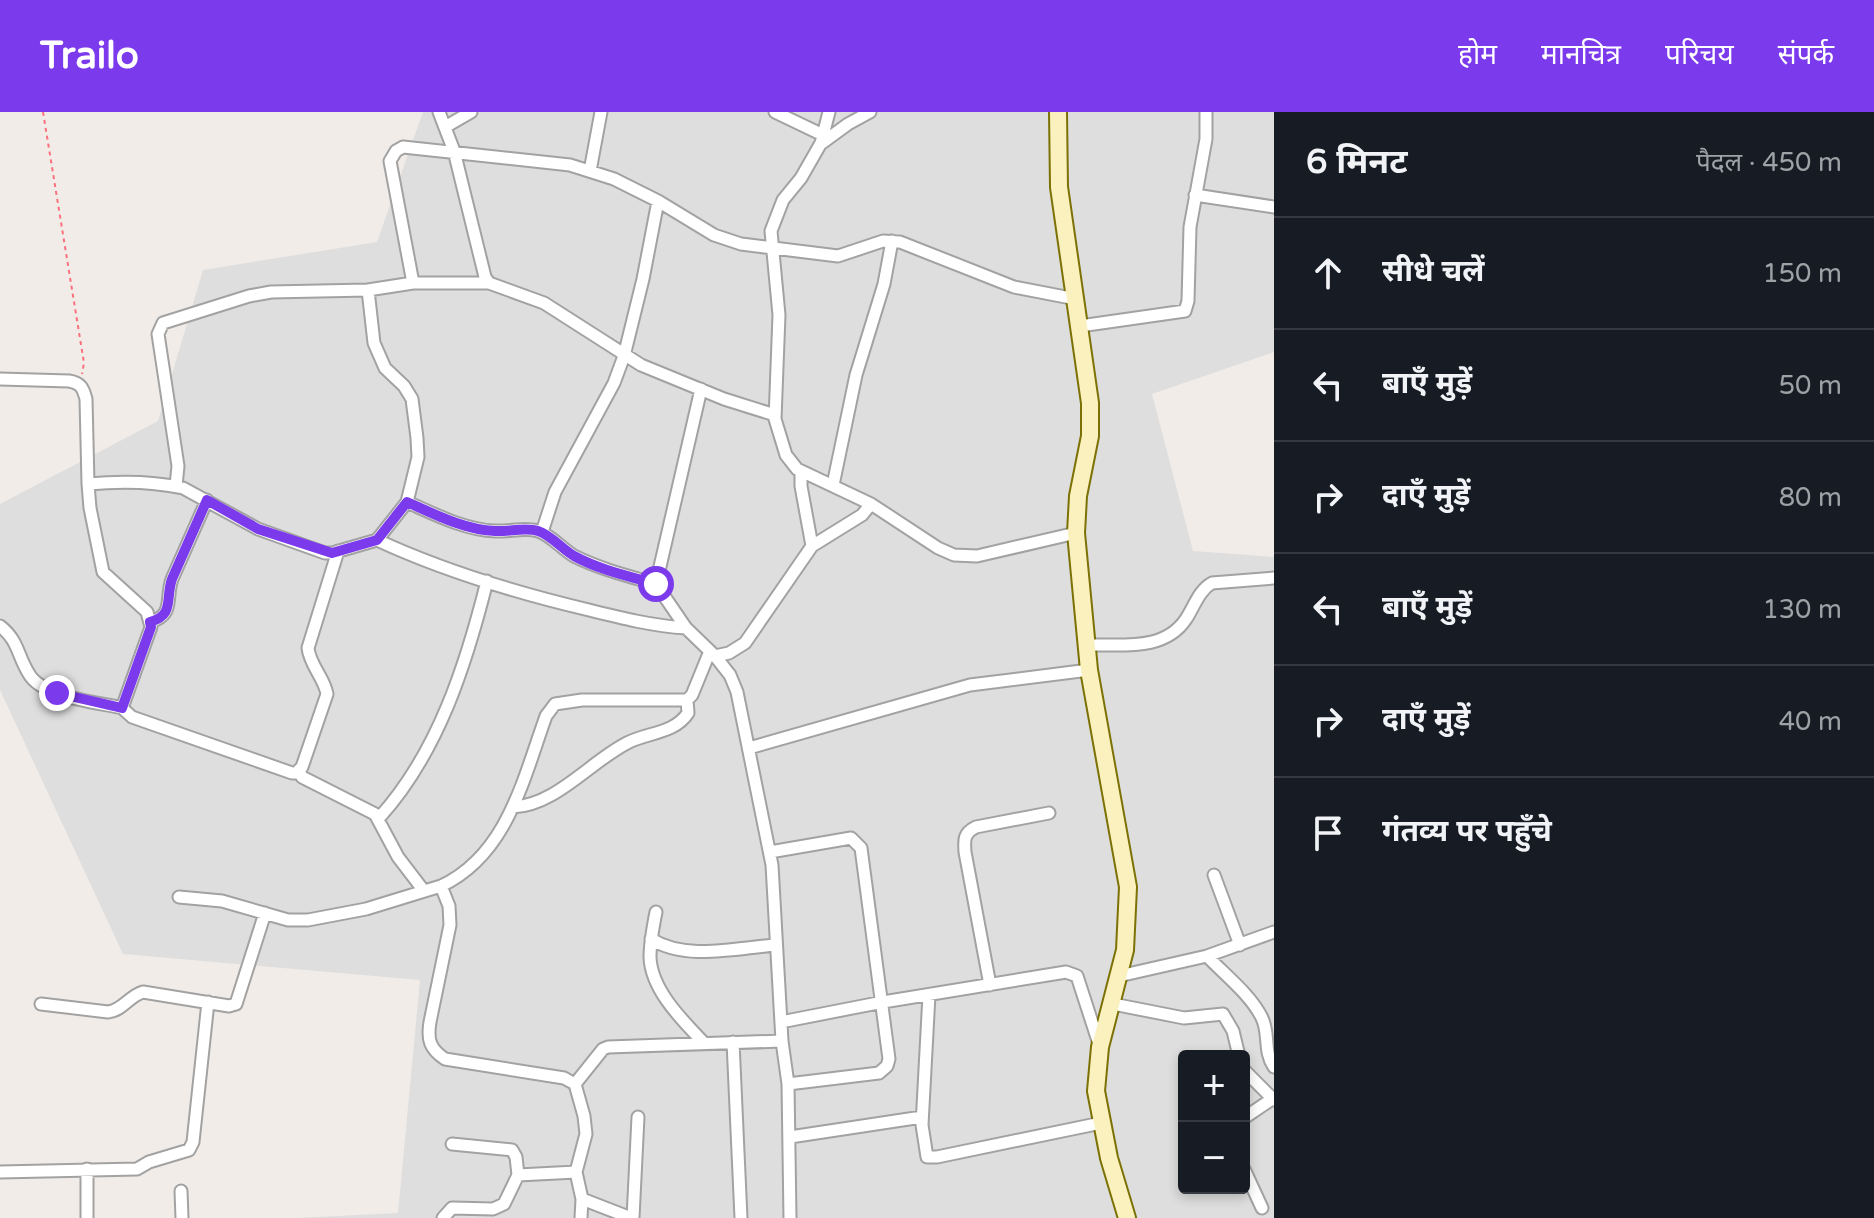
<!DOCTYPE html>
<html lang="hi">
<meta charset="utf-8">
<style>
body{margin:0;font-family:"Varela Round","Noto Sans Devanagari",sans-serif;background:#20242c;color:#f1f3f6}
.controls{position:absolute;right:24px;bottom:24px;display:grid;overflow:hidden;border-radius:8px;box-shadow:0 4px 12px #0003}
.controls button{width:72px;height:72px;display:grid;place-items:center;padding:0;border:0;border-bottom:2px solid #363941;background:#171b24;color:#f1f3f6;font:40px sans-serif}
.stop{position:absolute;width:24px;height:24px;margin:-18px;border:6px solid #7c3aed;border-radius:50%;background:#fff}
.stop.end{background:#7c3aed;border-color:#fff;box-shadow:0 2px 8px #0008}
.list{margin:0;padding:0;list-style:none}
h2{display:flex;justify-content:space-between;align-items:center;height:104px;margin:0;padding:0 32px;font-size:34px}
h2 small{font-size:26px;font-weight:400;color:#9ea1a6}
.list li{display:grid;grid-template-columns:52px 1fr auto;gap:24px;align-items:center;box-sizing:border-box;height:112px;padding:0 32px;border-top:2px solid #363941}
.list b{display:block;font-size:30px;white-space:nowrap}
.list em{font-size:26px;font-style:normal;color:#9ea1a6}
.icon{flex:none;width:44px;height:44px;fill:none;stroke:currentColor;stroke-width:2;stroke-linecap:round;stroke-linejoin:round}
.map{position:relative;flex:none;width:1274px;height:1106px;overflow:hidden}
header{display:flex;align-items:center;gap:48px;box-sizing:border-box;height:112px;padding:0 40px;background:#7c3aed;color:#fff}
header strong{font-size:38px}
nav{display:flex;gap:44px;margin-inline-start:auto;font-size:28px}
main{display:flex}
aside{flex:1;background:#171b24}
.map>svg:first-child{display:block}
.residential{fill:#dfdede;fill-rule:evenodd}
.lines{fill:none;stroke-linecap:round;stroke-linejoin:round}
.street-casing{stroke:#a2a2a2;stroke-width:15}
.secondary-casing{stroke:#7b7105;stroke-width:20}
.path{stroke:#fa717d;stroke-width:2;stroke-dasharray:4 4;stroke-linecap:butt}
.street{stroke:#fff;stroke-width:11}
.secondary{stroke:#faf1be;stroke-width:16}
.route{stroke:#7c3aed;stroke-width:10}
</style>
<header>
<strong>Trailo</strong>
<nav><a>होम</a><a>मानचित्र</a><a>परिचय</a><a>संपर्क</a></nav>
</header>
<main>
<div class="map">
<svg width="1274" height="1106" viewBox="0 0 1274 1106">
<rect width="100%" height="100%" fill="#f1ece8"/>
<path class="residential" d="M423 0H1274V240L1152 282 1193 439 1274 445V1106H297L398 1101 420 868 123 842 0 578V392L158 309 203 158 377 130ZM1184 944H1244V1076H1184Z"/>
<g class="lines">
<defs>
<path id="street" d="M439 0 454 39 485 165 489 171 544 191 641 253 724 287 775 303
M775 0 823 23
M829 0 821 31 801 66 783 88 771 119 779 203 775 307 786 343 797 357 871 392 938 436 954 443 977 444 1076 421
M445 15 471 0
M822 31 848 12 870 0
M590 59 601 0
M1195 83 1274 95
M413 171 390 49 396 39 403 35 570 53 614 67 658 89 714 123 741 132 838 144 883 129 900 130 1014 175 1076 187
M368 178 413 171H489
M1080 214 1185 199 1188 189 1190 115 1206 27V0
M0 267 69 269C81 271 83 276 86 287L88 372C120 369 151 369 183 376L258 417 325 441H332L377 428 407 390 418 345 417 326 412 287 404 274 385 256 374 231 368 178 271 180 249 184 163 211 158 222 178 354 176 374
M88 372 90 396 103 460 147 500 151 515 122 596 132 605 292 661H296L302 655 327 582C324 565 310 554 308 536L338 439
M833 373 856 263 884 172 892 129
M407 390C434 402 465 418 495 419 509 420 525 415 538 419 551 423 562 437 574 444 600 457 628 464 656 472L686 516 715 544 730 563 737 580 772 753 782 929 788 972 790 1106
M542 420 555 380 614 271 624 244 643 167 658 89
M377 428C444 459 517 481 589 498 621 506 653 514 686 516
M812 434 862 403 871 392
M656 472 701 277
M150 510C175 503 165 487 172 467L207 388
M0 514C19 529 17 543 29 562 42 585 96 590 122 596
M1086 533C1121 532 1164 540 1186 507 1194 495 1199 478 1212 471L1274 466
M715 544 729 541 745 531 812 434 801 374V359
M749 636 970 573 1089 558
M299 659 302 665 375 702 398 745 424 779
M513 695C556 693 590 650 627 631 648 620 674 622 688 601L687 588
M379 706C438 641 466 553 487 469
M770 740 851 726 861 736 889 947 887 954 879 961 788 972
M1214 763 1240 833
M179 785 222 789 288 808H308L366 797 441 774
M656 800C653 815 650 830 650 845 651 878 683 909 704 931
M651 827C686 849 736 836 776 833
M1207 844C1225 863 1251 883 1262 906 1270 923 1263 939 1274 955
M1119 864 1207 844 1274 820
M990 873 965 740C964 727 964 721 976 715L1049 701
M929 883 922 1013 927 1045H937L1101 1011
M41 892 108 900C122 899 129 884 143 880L229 894 236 892 265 801
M1113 892 1184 906 1223 902 1233 919 1239 944
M781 910 883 890 1066 860 1077 864 1100 935
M733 930 741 1106
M1244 958 1274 988
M575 972 603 937 608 935 782 929
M1244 1006 1272 987
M790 1025 922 1005
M452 1032 512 1038 516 1045 518 1063
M1244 1057 1262 1096
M0 1060 137 1057 149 1050 189 1038 193 1030 208 890
M181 1079 182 1106
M87 1106V1057
M443 1106 452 1096 493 1097 504 1092 518 1063 576 1060
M581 1106 582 1087
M631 1106 582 1087 576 1060 586 1022 584 1004 575 972 564 966 445 947C430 937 427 928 430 910L450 813 449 794 441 774C507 743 523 668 546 604L555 592 582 588H687L692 583 710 539
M633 1106 638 1005"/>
<path id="secondary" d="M1058 0 1059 75 1090 291V324L1078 384 1076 421 1089 558 1128 775 1125 838 1100 935 1096 979 1109 1046 1127 1106"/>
</defs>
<use href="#street" class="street-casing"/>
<use href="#secondary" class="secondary-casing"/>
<path class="path" d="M43 0 84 251 82 262"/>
<use href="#street" class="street"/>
<use href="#secondary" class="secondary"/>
</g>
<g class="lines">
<path class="route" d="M57 581 122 596 151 515 150 510C175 503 165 487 172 467L207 388 258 417 332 441 377 428 407 390C434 402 465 418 495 419 509 420 525 415 538 419 551 423 562 437 574 444 600 458 628 464 656 472"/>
</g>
</svg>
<div class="controls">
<button>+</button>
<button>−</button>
</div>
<div class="stop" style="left:656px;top:472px"></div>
<div class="stop end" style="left:57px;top:581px"></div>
</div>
<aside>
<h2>6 मिनट<small>पैदल · 450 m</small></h2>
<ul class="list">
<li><svg class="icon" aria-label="ahead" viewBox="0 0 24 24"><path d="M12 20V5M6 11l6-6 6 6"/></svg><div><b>सीधे चलें</b></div><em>150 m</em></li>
<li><svg class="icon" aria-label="left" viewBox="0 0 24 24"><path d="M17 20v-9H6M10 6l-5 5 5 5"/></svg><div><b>बाएँ मुड़ें</b></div><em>50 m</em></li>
<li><svg class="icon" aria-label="right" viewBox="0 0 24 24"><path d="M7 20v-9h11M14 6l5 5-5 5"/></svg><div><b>दाएँ मुड़ें</b></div><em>80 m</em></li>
<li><svg class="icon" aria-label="left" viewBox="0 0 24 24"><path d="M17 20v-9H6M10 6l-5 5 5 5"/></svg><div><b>बाएँ मुड़ें</b></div><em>130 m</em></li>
<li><svg class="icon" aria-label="right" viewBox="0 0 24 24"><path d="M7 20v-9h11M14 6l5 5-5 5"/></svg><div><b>दाएँ मुड़ें</b></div><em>40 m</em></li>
<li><svg class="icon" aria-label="arrive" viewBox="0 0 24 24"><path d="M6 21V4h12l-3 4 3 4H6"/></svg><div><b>गंतव्य पर पहुँचे</b></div></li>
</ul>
</aside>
</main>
